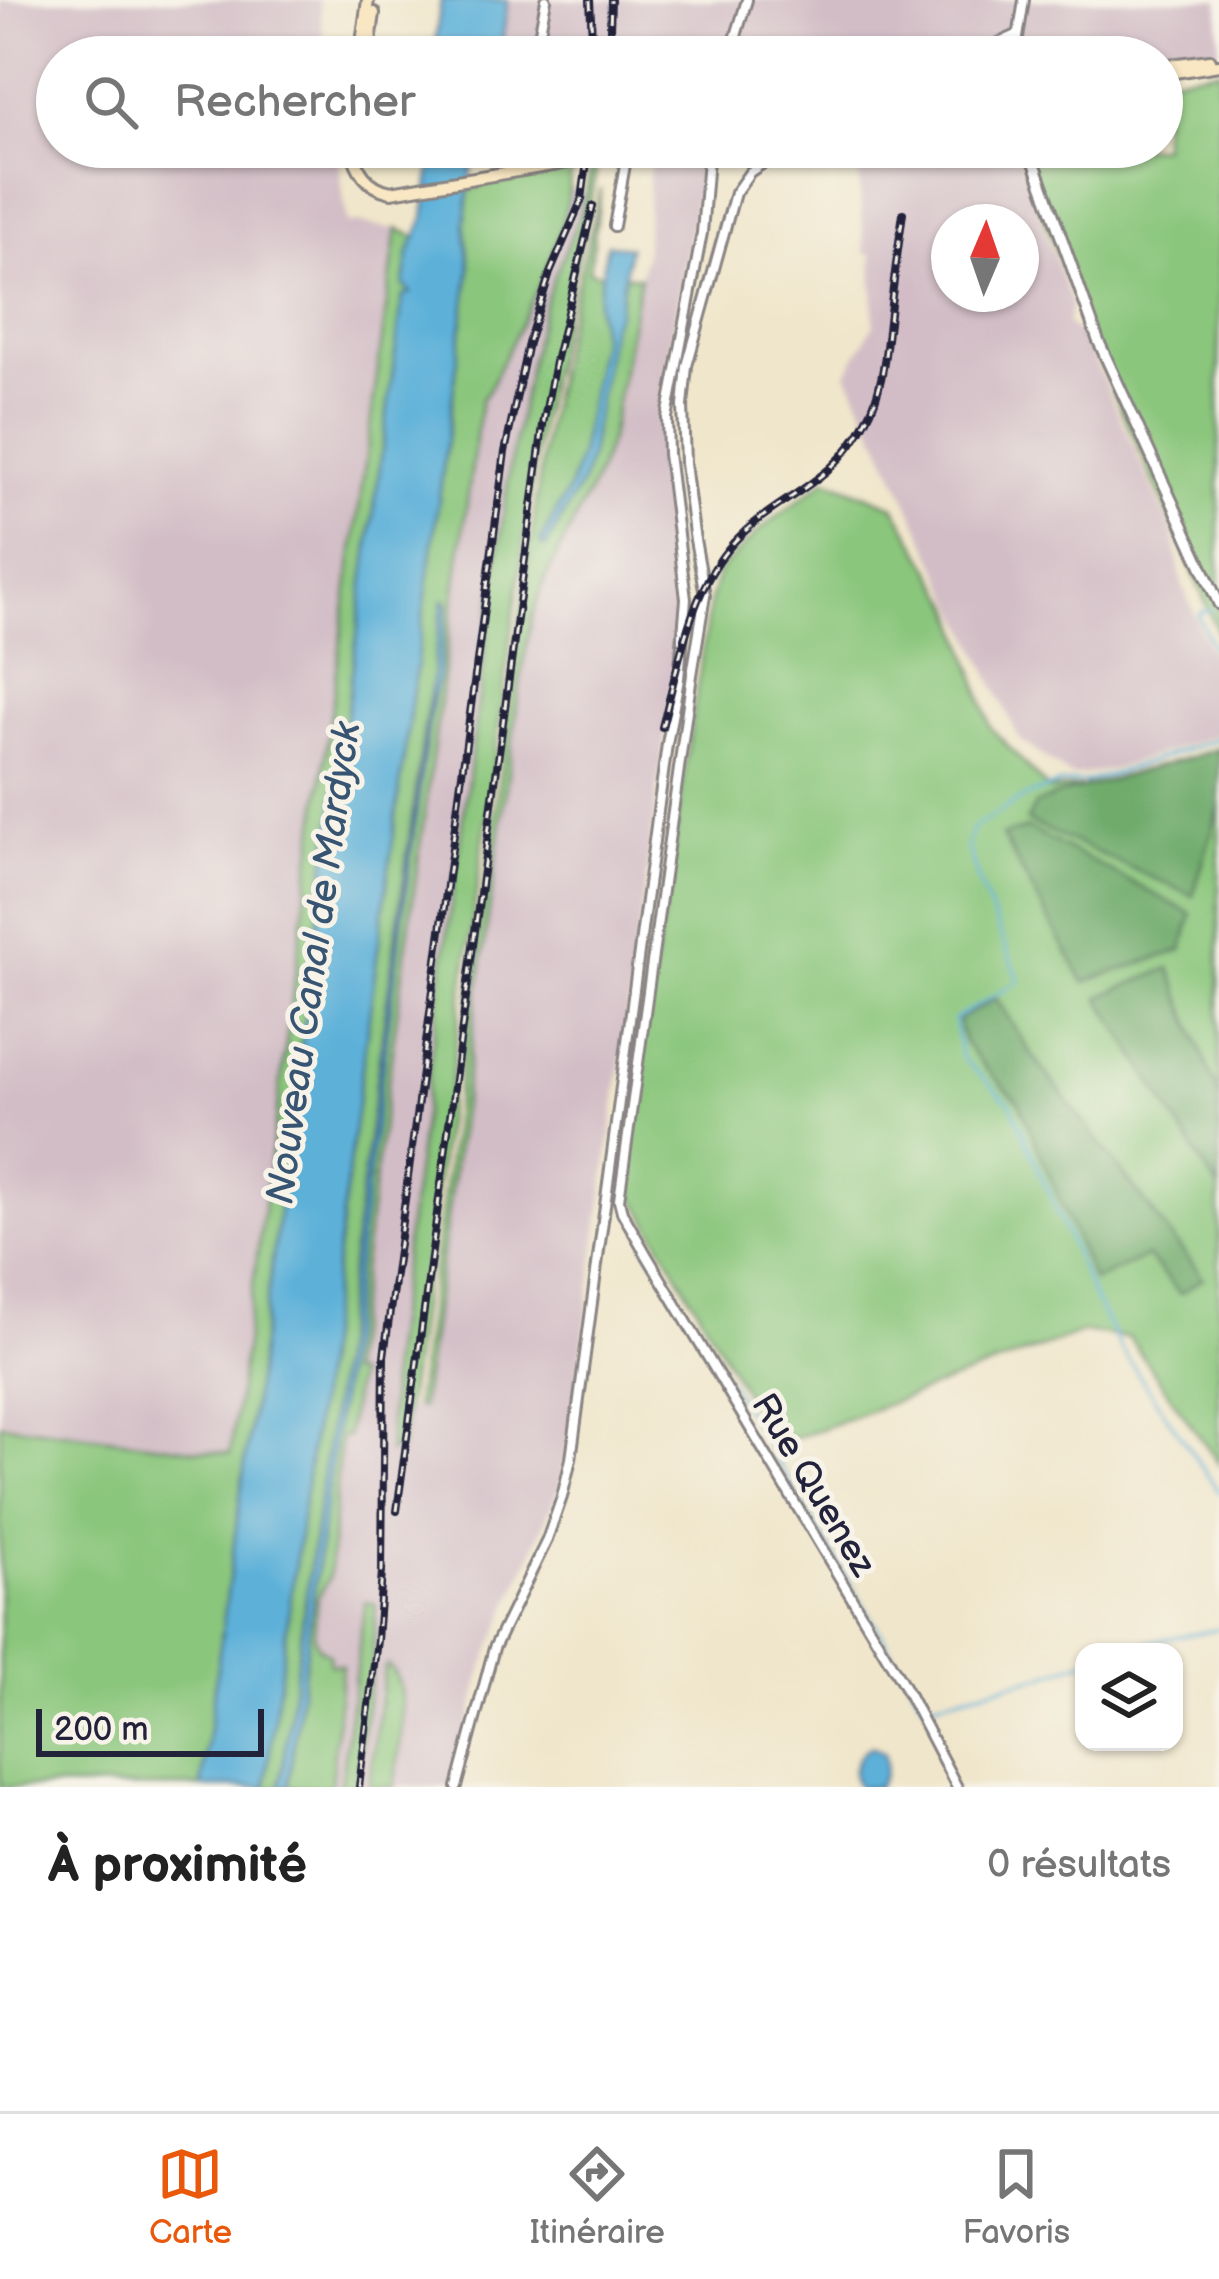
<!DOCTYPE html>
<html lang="fr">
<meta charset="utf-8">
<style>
body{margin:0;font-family:"Balsamiq Sans",sans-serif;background:#f6f6f6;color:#222}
.controls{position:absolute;right:36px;bottom:36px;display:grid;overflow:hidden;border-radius:24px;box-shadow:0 3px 9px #0004}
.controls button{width:108px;height:108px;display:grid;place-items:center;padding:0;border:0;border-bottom:3px solid #e0e0e0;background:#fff;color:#222;font:60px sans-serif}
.compass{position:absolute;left:931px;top:204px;width:108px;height:108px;border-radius:50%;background:#fff;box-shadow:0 3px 9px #0004;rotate:2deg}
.scale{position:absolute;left:36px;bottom:30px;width:228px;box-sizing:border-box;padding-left:12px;border:6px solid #22223b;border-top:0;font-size:33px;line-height:42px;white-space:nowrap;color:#22223b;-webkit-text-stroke:9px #f7f3e8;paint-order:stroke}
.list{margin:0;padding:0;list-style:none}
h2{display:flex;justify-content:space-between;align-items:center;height:156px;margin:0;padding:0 48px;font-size:51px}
h2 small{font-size:39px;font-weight:400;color:#767676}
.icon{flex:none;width:66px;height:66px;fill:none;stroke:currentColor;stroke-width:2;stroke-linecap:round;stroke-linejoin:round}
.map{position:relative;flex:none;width:1219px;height:1787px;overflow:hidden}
.search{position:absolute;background:#fff;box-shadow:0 3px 9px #0004;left:36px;right:36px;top:36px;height:132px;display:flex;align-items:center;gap:30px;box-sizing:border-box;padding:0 42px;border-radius:66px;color:#767676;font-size:45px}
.sheet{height:324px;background:#fff}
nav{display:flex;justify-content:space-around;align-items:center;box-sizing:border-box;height:168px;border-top:3px solid #e0e0e0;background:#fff;font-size:33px;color:#767676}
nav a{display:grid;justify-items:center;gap:6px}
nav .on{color:#ea580c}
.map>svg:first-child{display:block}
.industrial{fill:#d2bdc6;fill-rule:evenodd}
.green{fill:#8ac67c;stroke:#56745c;stroke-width:3}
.forest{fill:#6fab6c;stroke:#486654;stroke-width:3}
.water{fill:#5db1d9;stroke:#406a8a;stroke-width:3}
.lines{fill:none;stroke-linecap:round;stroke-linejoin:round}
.stream{stroke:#5db1d9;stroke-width:3}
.minor-casing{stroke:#898483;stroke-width:14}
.tertiary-casing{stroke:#898483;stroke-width:15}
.secondary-casing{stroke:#898483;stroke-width:16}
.minor{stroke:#fff;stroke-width:8}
.tertiary{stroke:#fff;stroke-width:9}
.secondary{stroke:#f9e7c3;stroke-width:10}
.rail-casing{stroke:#22223b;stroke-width:8}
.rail{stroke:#f7f3e8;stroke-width:3;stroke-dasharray:9;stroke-linecap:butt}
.secondary-bridge-casing{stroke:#898483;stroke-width:16;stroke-linecap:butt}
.secondary-bridge{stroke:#f9e7c3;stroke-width:10}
.labels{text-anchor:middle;stroke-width:10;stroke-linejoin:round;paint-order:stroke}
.street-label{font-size:36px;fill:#22223b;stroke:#f7f3e8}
.water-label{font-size:39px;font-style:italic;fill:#375472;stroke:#f7f3e8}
</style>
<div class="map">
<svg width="1219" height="1787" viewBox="0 0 1219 1787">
<rect width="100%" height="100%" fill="#f7f3e8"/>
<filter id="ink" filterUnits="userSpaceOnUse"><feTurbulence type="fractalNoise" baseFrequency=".00833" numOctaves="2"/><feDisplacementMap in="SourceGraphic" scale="24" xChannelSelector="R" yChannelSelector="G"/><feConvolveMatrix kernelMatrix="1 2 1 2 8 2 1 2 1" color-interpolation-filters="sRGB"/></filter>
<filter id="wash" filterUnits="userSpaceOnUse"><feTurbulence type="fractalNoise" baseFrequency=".004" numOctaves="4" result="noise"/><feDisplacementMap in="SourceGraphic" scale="48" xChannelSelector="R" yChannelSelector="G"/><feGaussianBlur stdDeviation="2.7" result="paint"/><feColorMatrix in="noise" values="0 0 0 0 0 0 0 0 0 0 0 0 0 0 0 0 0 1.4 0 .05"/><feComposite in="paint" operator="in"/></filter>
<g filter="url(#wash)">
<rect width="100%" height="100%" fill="#f0e6cb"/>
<path class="industrial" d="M0 0H319L326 57H57V147H337L347 224 357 223 397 229 230 1455 0 1424Z
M508 0H1219V50L1155 57H500Z
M694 147H705L663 389 665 465 674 532 675 574 682 610 571 1431 561 1483 483 1668 454 1787H355L373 1658 365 1603 340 1787H331L342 1666 329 1664 318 1648 314 1635 317 1599 329 1578 340 1437H346L355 1375 348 1374 481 400 489 389 556 237 570 189 587 193 583 209 546 298 529 362 510 466 390 1361V1452L401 1446 406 1408 421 1407 522 670 532 617 545 579 595 480 610 439 646 247 650 155Z
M978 147H1015L1071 305 1067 324 1083 337 1173 534 1182 584 1219 672V734L1114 769 1072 777 1020 740 847 373 874 324 872 254 865 253 857 158ZM1021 222V294H949V222Z"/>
<path class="green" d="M1219 69V636L1175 528 1087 334 1018 147H1162V79Z
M597 165C582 255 554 342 539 431L401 1447 389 1452 390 1361 510 466C521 410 529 354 546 300 560 255 586 215 590 167Z
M570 170C572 236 516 329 489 389L481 400 348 1373 356 1375 347 1437 340 1438 329 1578 317 1599 314 1635 318 1647 329 1654 330 1664 342 1665 331 1787H288L424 756 433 697 438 680 447 607 425 720 280 1787H265L470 268 465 224 469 190 490 183Z
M601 189 589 271 602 274 597 310 601 337 580 455 570 487 541 540 542 545 590 454 608 340 611 325 618 312 625 275 640 277 610 439 595 480 545 579 532 617 522 670 421 1408 415 1406 546 429 560 353Z
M397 229 417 237 409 253 404 285 411 294 403 297 201 1787H0V1424L230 1454Z
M826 479 894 506 953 606 991 728 1049 790 1110 784 1219 748V1464L1129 1338 1084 1332 796 1438 769 1436 621 1173 636 1054 662 924 710 600 719 571 759 531Z
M365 1602 376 1604 373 1658 358 1771 355 1787H340Z
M387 1665C414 1688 398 1755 394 1787H369L384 1669Z"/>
<path class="forest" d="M1219 749V808L1193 896 1027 821 1035 805 1060 794Z
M1028 828 1192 914 1182 950 1084 982 1002 836Z
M1170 968 1219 1097V1190L1099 997Z
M996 998 1030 1052 1203 1278 1180 1294 1147 1256 1093 1281 1019 1102 986 1069 964 1042 958 1020Z"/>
<path class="water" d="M441 0H508L500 57H433Z
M434 147H475L465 224 470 268 265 1787H201L403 296 411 293 404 285 409 253 424 218Z
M607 244 629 247 618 312 611 325 590 454 583 480 546 546 541 545V541L570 487 580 455 601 337 597 303Z
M443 600 446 601 447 607 438 680 433 697 424 756 288 1787H280Z
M872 1746 884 1753C888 1765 885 1777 878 1787H859C848 1773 856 1753 872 1746Z"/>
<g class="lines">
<path class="stream" d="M1211 610 1201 612 1199 616 1219 661
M1219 738 1117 773 1086 782 1059 784 1025 797 973 828 967 845 981 888 1020 981 954 1019 961 1057 1011 1104 1091 1292 1119 1346 1219 1492
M645 1244 923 1703H931L1042 1676 1084 1661
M1109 1652 1158 1640 1219 1629"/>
</g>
</g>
<g filter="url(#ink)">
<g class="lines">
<defs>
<path id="minor" d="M535 57 546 0
M727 57 732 49 747 0
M968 57 1017 35
M1015 57 1024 0
M525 147 527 169
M903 147 776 159 762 164 750 172 735 193 687 366 683 406 685 463 694 534 705 595 692 675 619 1200 622 1212 646 1254 902 1682 957 1787
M614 226 628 148
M457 1787 494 1648 547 1540 562 1497 571 1459 667 744 679 679 686 599 668 454 667 418 702 233 709 147"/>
<path id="tertiary" d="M1029 147 1098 340 1219 604"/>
<path id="secondary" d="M360 57 368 0
M368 57 374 13
M1162 66 1210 60
M1162 74 1219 65
M351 147C357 170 366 187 391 192L558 164"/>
</defs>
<use href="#minor" class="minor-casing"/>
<use href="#tertiary" class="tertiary-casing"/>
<use href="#secondary" class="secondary-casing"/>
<use href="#minor" class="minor"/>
<use href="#tertiary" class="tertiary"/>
<use href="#secondary" class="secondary"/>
<defs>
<path id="rail" d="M590 0 593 57
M609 57 611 0
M662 727C679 664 689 591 734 542 779 494 834 486 867 419 883 389 885 355 889 322 893 285 898 249 903 213
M397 1511 543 425 555 362 593 206
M359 1787 377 1640 382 1572 384 1356 505 452 528 343 550 273 582 199 589 147"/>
</defs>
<use href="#rail" class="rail-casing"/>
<use href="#rail" class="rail"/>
<defs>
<path id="secondary-bridge" d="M558 164 651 147"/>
</defs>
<use href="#secondary-bridge" class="secondary-bridge-casing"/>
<use href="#secondary-bridge" class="secondary-bridge"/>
</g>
</g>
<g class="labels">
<g class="street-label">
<text transform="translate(815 1484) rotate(59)" y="13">Rue Quenez</text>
</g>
<g class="water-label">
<text transform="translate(312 963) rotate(-82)" y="14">Nouveau Canal de Mardyck</text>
</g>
</g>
</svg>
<div class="controls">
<button><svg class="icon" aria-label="layers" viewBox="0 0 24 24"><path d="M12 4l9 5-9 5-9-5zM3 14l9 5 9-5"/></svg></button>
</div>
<svg class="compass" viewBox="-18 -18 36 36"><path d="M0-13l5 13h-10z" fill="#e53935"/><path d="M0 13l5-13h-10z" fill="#767676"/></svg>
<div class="scale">200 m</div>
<div class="search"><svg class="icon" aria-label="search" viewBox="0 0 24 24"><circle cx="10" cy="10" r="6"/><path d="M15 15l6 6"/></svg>Rechercher</div>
</div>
<section class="sheet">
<h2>À proximité<small>0 résultats</small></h2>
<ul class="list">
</ul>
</section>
<nav>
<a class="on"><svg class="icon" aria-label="map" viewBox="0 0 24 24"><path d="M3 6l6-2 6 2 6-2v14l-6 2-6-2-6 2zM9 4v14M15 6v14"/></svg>Carte</a>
<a><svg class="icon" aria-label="directions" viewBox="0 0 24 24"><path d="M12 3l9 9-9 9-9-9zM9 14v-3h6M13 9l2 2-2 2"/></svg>Itinéraire</a>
<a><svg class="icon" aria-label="saved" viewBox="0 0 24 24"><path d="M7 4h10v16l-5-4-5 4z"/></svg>Favoris</a>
</nav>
